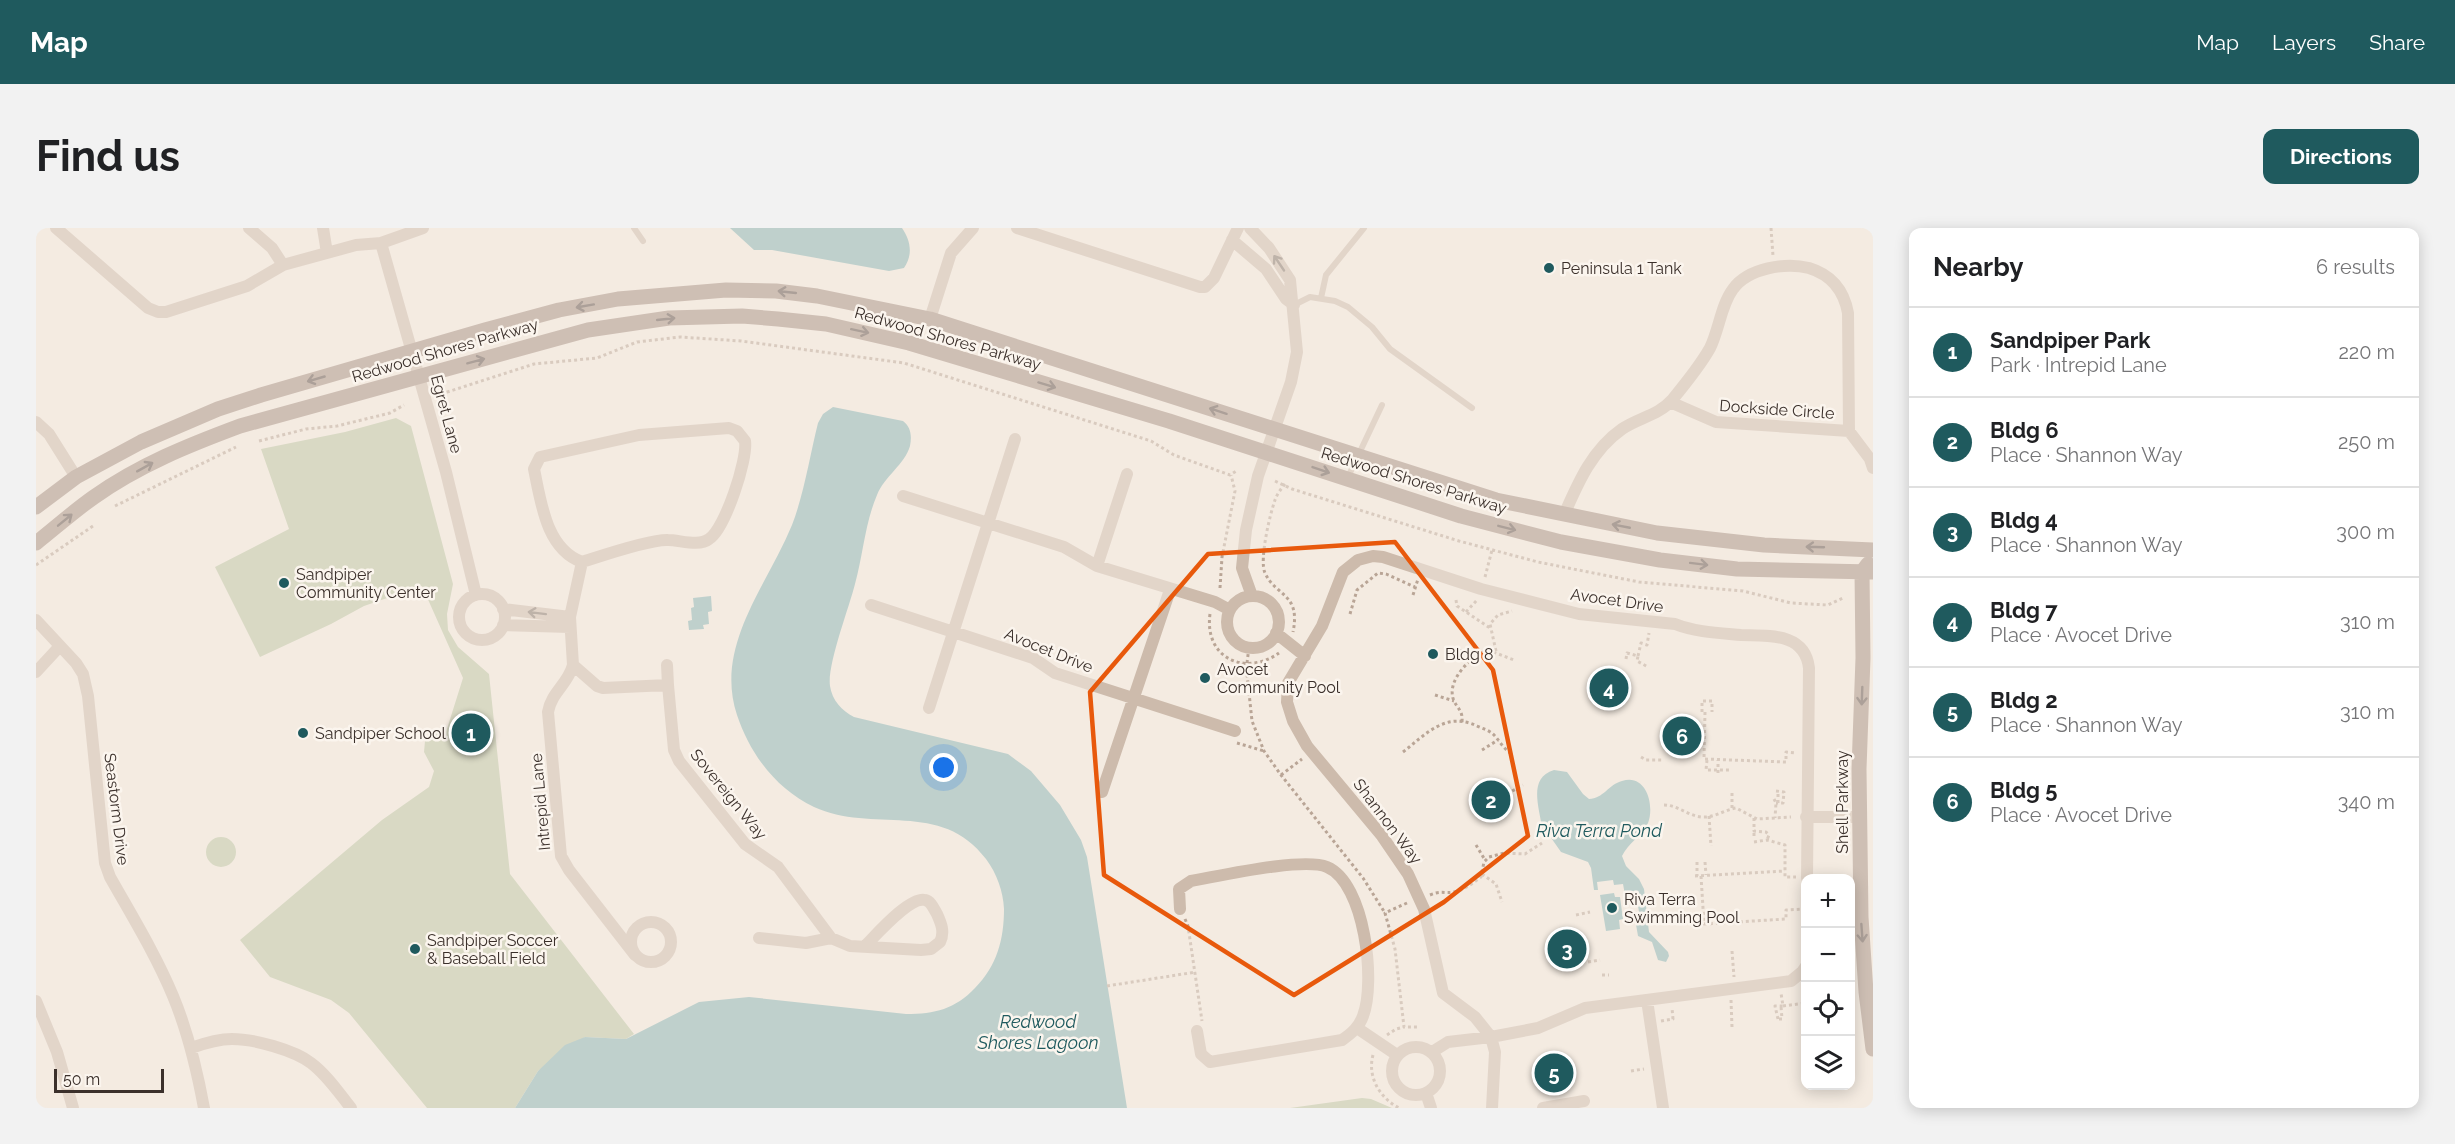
<!DOCTYPE html>
<meta charset="utf-8">
<style>
body{margin:0;font-family:Raleway,sans-serif;background:#f2f2f2;color:#202124}
.controls{position:absolute;right:18px;bottom:18px;display:grid;overflow:hidden;border-radius:12px;box-shadow:0 3px 15px #0003}
.controls button{width:54px;height:54px;display:grid;place-items:center;padding:0;border:0;border-bottom:2px solid #e0e0e0;background:#fff;color:#202124;font:30px sans-serif}
.scale{position:absolute;left:18px;bottom:15px;width:110px;box-sizing:border-box;padding-left:6px;border:3px solid #3b302b;border-top:0;font-size:16px;line-height:21px;white-space:nowrap;color:#3b302b;-webkit-text-stroke:4px #fbf5ee;paint-order:stroke}
.you{position:absolute;left:908px;top:540px;width:21px;height:21px;margin:-15px;border:4px solid #fff;border-radius:50%;background:#1a73e8;box-shadow:0 0 0 9px #1a73e833}
.badge{display:grid;place-items:center;width:39px;height:39px;border-radius:50%;background:#1f5a5e;color:#fff;font-size:20px;font-weight:700}
.pin{position:absolute;translate:-50% -50%;border:3px solid #fff;box-shadow:0 2px 6px #0006}
.list{margin:0;padding:0;list-style:none}
h2{display:flex;justify-content:space-between;align-items:center;height:78px;margin:0;padding:0 24px;font-size:26px}
h2 small{font-size:20px;font-weight:400;color:#757577}
.list li{display:grid;grid-template-columns:39px 1fr auto;gap:18px;align-items:center;box-sizing:border-box;height:90px;padding:0 24px;border-top:2px solid #e0e0e0}
.list b{display:block;font-size:22px;white-space:nowrap}
.list p{margin:0;font-size:20px;white-space:nowrap;color:#757577}
.list em{font-size:20px;font-style:normal;color:#757577}
.icon{flex:none;width:33px;height:33px;fill:none;stroke:currentColor;stroke-width:2;stroke-linecap:round;stroke-linejoin:round}
.map{position:relative;flex:none;width:1837px;height:880px;overflow:hidden;border-radius:12px}
header{display:flex;align-items:center;gap:36px;box-sizing:border-box;height:84px;padding:0 30px;background:#1f5a5e;color:#fff}
header strong{font-size:28px}
nav{display:flex;gap:33px;margin-inline-start:auto;font-size:21px}
.intro{display:flex;align-items:center;justify-content:space-between;box-sizing:border-box;height:144px;padding:0 36px}
h1{margin:0;font-size:42px}
.button{padding:15px 27px;border-radius:12px;background:#1f5a5e;color:#fff;font-size:21px;font-weight:700}
main{display:flex;gap:36px;padding:0 36px}
aside{flex:1;background:#fff;border-radius:12px;box-shadow:0 3px 15px #0003}
.map>svg:first-child{display:block}
.green{fill:#b8c4a0}
.water{fill:#7fb0b2}
.lines{fill:none;stroke-linecap:round;stroke-linejoin:round}
.path{stroke:#b9a596;stroke-width:3;stroke-dasharray:3 3;stroke-linecap:butt}
.lane{stroke:#cdbbac;stroke-width:6}
.street{stroke:#cdbbac;stroke-width:12}
.secondary{stroke:#a18a7d;stroke-width:15}
.oneway{stroke:#7d6f65}
.oneway2{stroke:#544640}
.marked{fill:none;stroke:#e8590c;stroke-width:4.5;stroke-linejoin:round}
.poi-dot{fill:#1f5a5e;stroke:#fbf5ee;stroke-width:2}
.labels{text-anchor:middle;stroke-width:5;stroke-linejoin:round;paint-order:stroke}
.poi-label{font-size:16px;fill:#3b302b;stroke:#fbf5ee;text-anchor:start}
.street-label{font-size:16px;fill:#3b302b;stroke:#fbf5ee}
.water-label{font-size:18px;font-style:italic;fill:#1f5a5e;stroke:#fbf5ee}
</style>
<header>
<strong>Map</strong>
<nav><a>Map</a><a>Layers</a><a>Share</a></nav>
</header>
<div class="intro"><h1>Find us</h1><a class="button">Directions</a></div>
<main>
<div class="map">
<svg width="1837" height="880" viewBox="0 0 1837 880">
<rect width="100%" height="100%" fill="#f4ebe1"/>
<path class="green" d="M360 190 375 198 417 356 411 386 412 402 422 419 453 446 474 646 598 806 590 811 549 809 502 843 479 880H391L313 785 295 772 234 749 204 712 346 592 393 559 398 543 388 524 389 513 399 505 410 504 427 450 386 358 328 378 295 396 224 429 179 339 253 301 225 221 309 204Z
M170 624a15 15 0 1 1 30 0a15 15 0 1 1-30 0Z
M1326 870 1335 871 1356 880H1254Z"/>
<path class="water" d="M694 0H866C875 13 877 27 868 40L853 43 736 22H718Z
M797 179 867 193C875 199 876 208 874 218 869 236 848 249 841 267 829 295 827 327 819 356 813 380 791 437 794 458 796 472 806 483 818 489L972 526 995 543 1024 577 1045 612 1051 629 1091 880H479L502 843 529 817 549 809 590 811 663 774 713 769 870 786C899 786 919 781 939 760 961 738 968 711 968 681 967 663 961 646 950 631 905 571 836 606 778 579 740 561 714 526 701 487 678 418 731 358 756 297 768 266 774 227 782 195L787 186Z
M675 368 676 383 672 384 673 396 667 397 668 401 653 402 652 393 656 392 655 380 658 379 657 370Z
M1518 542 1531 544 1547 566 1553 571C1567 571 1573 556 1586 553 1610 545 1619 577 1612 595 1606 608 1592 615 1586 628L1590 638 1603 651 1608 661 1613 704 1632 724 1633 728 1630 734 1622 732 1616 714 1602 708 1598 685 1603 684 1600 665 1589 667 1587 656 1578 657 1577 652 1561 654 1562 662H1558L1555 640 1552 634 1525 624 1511 604 1506 600C1503 578 1492 550 1518 542Z
M1578 665 1579 669H1584L1587 691 1583 692 1584 701 1570 703 1564 667Z"/>
<g class="lines">
<path class="path" d="M1735 0 1737 28
M405 166 498 136 561 130 601 114 644 109 705 113 868 135 1115 213 1138 227 1194 247 1202 242
M223 213 270 201 301 198 354 185 368 177
M1239 253 1256 261 1423 313 1502 334 1603 354 1707 363 1755 375 1792 377 1807 370
M1249 256C1245 261 1241 266 1239 272 1234 286 1223 332 1229 345 1240 369 1265 365 1257 404
M79 278 200 219
M0 337 57 298
M1449 349 1456 322
M1184 360 1186 329 1199 263 1195 247
M1377 367 1382 351
M1420 372 1421 378 1454 400
M1430 384 1441 372
M1174 386C1168 430 1209 449 1243 425
M1314 386 1321 362 1342 345 1350 346 1379 359
M1417 420 1429 424 1434 432
M1460 423 1454 396 1462 387 1476 383
M1602 428 1605 415 1611 417 1613 405
M1590 431 1591 425 1602 428 1601 433 1612 439
M1211 435 1213 419
M1205 436 1211 446 1216 493 1228 523 1245 547 1327 650 1349 685
M1399 467 1418 473
M1666 484V473H1676V484
M1669 484 1668 531 1750 534V524L1760 525
M1426 494C1427 483 1422 481 1418 473 1409 453 1435 428 1452 422L1478 432
M1201 515 1228 523
M1446 522 1462 512
M1367 524C1390 506 1410 483 1441 498 1447 501 1453 502 1458 507 1463 512 1466 519 1474 525
M1605 529 1610 532H1628
M1671 532 1670 542H1693
M1682 545V532
M1245 547 1266 531
M1740 563 1748 564 1747 575H1740
M1471 566 1487 557
M1738 571 1740 575 1739 590
M1742 575V563
M1628 577C1642 577 1652 588 1666 589 1678 590 1688 582 1700 580L1721 591 1755 589
M1696 580V562
M1673 588 1675 618
M1718 590V603L1730 604 1733 607 1731 612
M1718 608V603
M1718 614 1731 612 1749 617V649H1760
M1440 617 1449 632
M1661 634V648
M1669 634 1670 647
M1446 646 1460 656 1466 674
M1659 648 1749 643
M1665 648 1668 696 1750 691V682L1770 681
M1394 667C1406 662 1408 666 1418 664 1428 662 1437 655 1445 649L1448 634 1453 629 1468 625 1489 626 1506 615
M1371 675 1349 685 1359 721 1368 799H1382
M1540 687 1554 684
M1149 691 1152 698 1166 793
M1696 723 1698 749
M1552 734 1564 732
M1566 747H1573
M1071 758 1160 744
M1695 772 1696 799
M1747 778 1770 775
M1742 791 1739 778H1747L1745 765
M1743 791H1746L1745 778
M1625 793 1637 791 1636 780
M1351 807 1360 801 1368 799
M1337 827C1331 849 1344 870 1363 880
M1595 843 1608 841"/>
<path class="lane" d="M598 0 607 13
M1285 70 1290 47 1328 0
M1258 77 1274 69 1299 73 1312 79 1336 99 1354 121 1436 180
M1312 249 1346 177"/>
<path class="street" d="M20 0 112 80 122 84H130L211 58 247 37 320 17 345 15 387 0
M213 0 236 20 247 37
M287 0 291 25
M981 0 1164 59H1169L1178 50 1202 0
M1214 0 1233 20 1254 52 1261 124 1255 154 1222 248 1210 302 1206 340 1216 368
M1196 12 1230 41 1250 71 1258 77
M345 15 410 244 440 367
M894 91 915 25 937 0
M1634 174 1680 194 1813 203
M0 194 13 206 40 249
M693 200 701 203 709 213C712 231 689 301 673 311 663 319 644 312 632 312 614 311 565 328 546 334 510 321 505 274 498 241L504 229 603 207Z
M867 268 1028 319 1061 338 1179 374 1194 382
M1528 287C1542 255 1556 222 1586 201 1602 190 1623 187 1636 172 1650 155 1664 138 1674 120 1683 102 1685 77 1697 61 1712 40 1750 34 1773 40 1796 47 1808 63 1812 85L1813 203 1834 231 1837 240
M546 334 534 389 537 437 561 458 567 460 632 457 638 522 643 533 709 616 742 639 795 710
M1061 338 1091 246
M423 389a23 23 0 1 1 46 0a23 23 0 1 1-46 0Z
M1191 394a26 26 0 1 1 52 0a26 26 0 1 1-52 0Z
M835 377 997 430 1019 445 1199 503
M467 381 534 389
M0 392 40 435 47 446 52 468 69 635 74 649C96 688 120 727 137 768 152 804 161 842 168 880
M467 397 534 399
M1240 405 1269 428
M537 437C532 456 515 465 512 484L525 628 533 642 599 727
M631 437 632 457
M0 444 24 418
M893 480 979 211
M1066 564 1134 362
M1770 589H1823
M1144 681 1143 661 1155 653C1184 648 1267 629 1291 639 1329 655 1340 754 1327 788 1323 799 1316 805 1306 812L1174 834 1165 826 1161 803
M595 714a20 20 0 1 1 40 0a20 20 0 1 1-40 0Z
M723 710 770 715 795 710 814 718 885 722 895 721 904 714C909 704 905 695 901 686 898 681 895 673 889 672 874 668 840 707 829 718
M1611 772 1627 880
M0 773 21 824 37 880
M1321 800 1361 827
M1356 843a24 24 0 1 1 48 0a24 24 0 1 1-48 0Z
M155 820C169 815 182 811 196 811 218 811 258 822 275 835 291 847 303 865 315 880
M1396 824 1412 814 1455 809 1502 800 1549 780 1755 753 1766 744 1770 738
M1390 865 1395 880
M1456 880 1459 824 1455 809 1439 789 1407 765 1388 681 1372 646 1346 608 1271 518 1257 493 1251 474 1252 455 1286 398 1307 344 1322 332 1337 328 1347 329 1445 361 1543 386 1639 396C1659 404 1683 405 1705 407 1732 408 1769 404 1773 440L1771 650
M1507 880 1548 873"/>
<path class="secondary" d="M0 279 40 249 105 214 182 181 225 167 449 102 523 82 582 71 690 62 740 63 781 68 894 91 1460 272 1621 305 1728 317 1837 322
M0 315C19 300 38 283 58 269 103 237 153 217 204 198L552 102 633 90 706 88 742 91 790 96 873 115 1133 193 1425 288 1525 314 1624 332 1701 341 1837 344
M1832 336 1826 344 1827 430 1823 541 1825 689 1830 764 1837 821"/>
</g>
<defs><path id="oneway-shaft" d="M-6 0H5M1.5-3L5.5 0L1.5 3" fill="none" stroke-width="1.6" stroke-linecap="round" stroke-linejoin="round" transform="scale(1.5)"/></defs>
<g class="oneway">
<use href="#oneway-shaft" transform="translate(1243 35) rotate(-124)"/>
<use href="#oneway-shaft" transform="translate(501 385) rotate(-173)"/>
</g>
<g class="oneway2">
<use href="#oneway-shaft" transform="translate(751 64) rotate(-174)"/>
<use href="#oneway-shaft" transform="translate(549 78) rotate(170)"/>
<use href="#oneway-shaft" transform="translate(630 91) rotate(-6)"/>
<use href="#oneway-shaft" transform="translate(824 103) rotate(12)"/>
<use href="#oneway-shaft" transform="translate(440 133) rotate(-15)"/>
<use href="#oneway-shaft" transform="translate(280 151) rotate(164)"/>
<use href="#oneway-shaft" transform="translate(1011 157) rotate(17)"/>
<use href="#oneway-shaft" transform="translate(1182 183) rotate(-162)"/>
<use href="#oneway-shaft" transform="translate(109 239) rotate(-29)"/>
<use href="#oneway-shaft" transform="translate(1285 242) rotate(19)"/>
<use href="#oneway-shaft" transform="translate(29 292) rotate(-39)"/>
<use href="#oneway-shaft" transform="translate(1585 298) rotate(-169)"/>
<use href="#oneway-shaft" transform="translate(1471 300) rotate(14)"/>
<use href="#oneway-shaft" transform="translate(1779 319) rotate(-178)"/>
<use href="#oneway-shaft" transform="translate(1663 336) rotate(7)"/>
<use href="#oneway-shaft" transform="translate(1826 468) rotate(92)"/>
<use href="#oneway-shaft" transform="translate(1826 705) rotate(86)"/>
</g>
<path d="M0 0H1837V880H0ZM1359 314 1457 442 1492 608 1408 674 1258 767 1068 647 1054 464 1172 326Z" fill="#f4ebe1" fill-opacity=".55" fill-rule="evenodd"/>
<path class="marked" d="M1359 314 1457 442 1492 608 1408 674 1258 767 1068 647 1054 464 1172 326Z"/>
<g class="poi-dot">
<circle cx="1513" cy="40" r="6"/>
<circle cx="248" cy="355" r="6"/>
<circle cx="1397" cy="426" r="6"/>
<circle cx="1169" cy="450" r="6"/>
<circle cx="267" cy="505" r="6"/>
<circle cx="1576" cy="680" r="6"/>
<circle cx="379" cy="721" r="6"/>
</g>
<g class="labels">
<g class="poi-label">
<text x="1525" y="46">Peninsula 1 Tank</text>
<text x="260" y="352">Sandpiper<tspan x="260" dy="18">Community Center</tspan></text>
<text x="1409" y="432">Bldg 8</text>
<text x="1181" y="447">Avocet<tspan x="1181" dy="18">Community Pool</tspan></text>
<text x="279" y="511">Sandpiper School</text>
<text x="1588" y="677">Riva Terra<tspan x="1588" dy="18">Swimming Pool</tspan></text>
<text x="391" y="718">Sandpiper Soccer<tspan x="391" dy="18">&amp; Baseball Field</tspan></text>
</g>
<g class="street-label">
<text transform="translate(912 110) rotate(16)" y="6">Redwood Shores Parkway</text>
<text transform="translate(409 122) rotate(-16)" y="6">Redwood Shores Parkway</text>
<text transform="translate(1741 181) rotate(4)" y="6">Dockside Circle</text>
<text transform="translate(411 186) rotate(75)" y="6">Egret Lane</text>
<text transform="translate(1378 252) rotate(17)" y="6">Redwood Shores Parkway</text>
<text transform="translate(1581 372) rotate(8)" y="6">Avocet Drive</text>
<text transform="translate(1013 422) rotate(22)" y="6">Avocet Drive</text>
<text transform="translate(693 566) rotate(51)" y="6">Sovereign Way</text>
<text transform="translate(504 574) rotate(-95)" y="6">Intrepid Lane</text>
<text transform="translate(1806 574) rotate(-90)" y="6">Shell Parkway</text>
<text transform="translate(81 581) rotate(83)" y="6">Seastorm Drive</text>
<text transform="translate(1352 593) rotate(53)" y="6">Shannon Way</text>
</g>
<g class="water-label">
<text x="1563" y="609">Riva Terra Pond</text>
<text x="1002" y="800">Redwood<tspan x="1002" dy="21">Shores Lagoon</tspan></text>
</g>
</g>
</svg>
<div class="controls">
<button>+</button>
<button>−</button>
<button><svg class="icon" aria-label="locate" viewBox="0 0 24 24"><circle cx="12" cy="12" r="6"/><path d="M12 2v4M12 18v4M2 12h4M18 12h4"/></svg></button>
<button><svg class="icon" aria-label="layers" viewBox="0 0 24 24"><path d="M12 4l9 5-9 5-9-5zM3 14l9 5 9-5"/></svg></button>
</div>
<div class="scale">50 m</div>
<div class="you"></div>
<div class="pin badge" style="left:435px;top:505px">1</div>
<div class="pin badge" style="left:1455px;top:572px">2</div>
<div class="pin badge" style="left:1531px;top:721px">3</div>
<div class="pin badge" style="left:1573px;top:460px">4</div>
<div class="pin badge" style="left:1518px;top:845px">5</div>
<div class="pin badge" style="left:1646px;top:508px">6</div>
</div>
<aside>
<h2>Nearby<small>6 results</small></h2>
<ul class="list">
<li><span class="badge">1</span><div><b>Sandpiper Park</b><p>Park · Intrepid Lane</p></div><em>220 m</em></li>
<li><span class="badge">2</span><div><b>Bldg 6</b><p>Place · Shannon Way</p></div><em>250 m</em></li>
<li><span class="badge">3</span><div><b>Bldg 4</b><p>Place · Shannon Way</p></div><em>300 m</em></li>
<li><span class="badge">4</span><div><b>Bldg 7</b><p>Place · Avocet Drive</p></div><em>310 m</em></li>
<li><span class="badge">5</span><div><b>Bldg 2</b><p>Place · Shannon Way</p></div><em>310 m</em></li>
<li><span class="badge">6</span><div><b>Bldg 5</b><p>Place · Avocet Drive</p></div><em>340 m</em></li>
</ul>
</aside>
</main>
